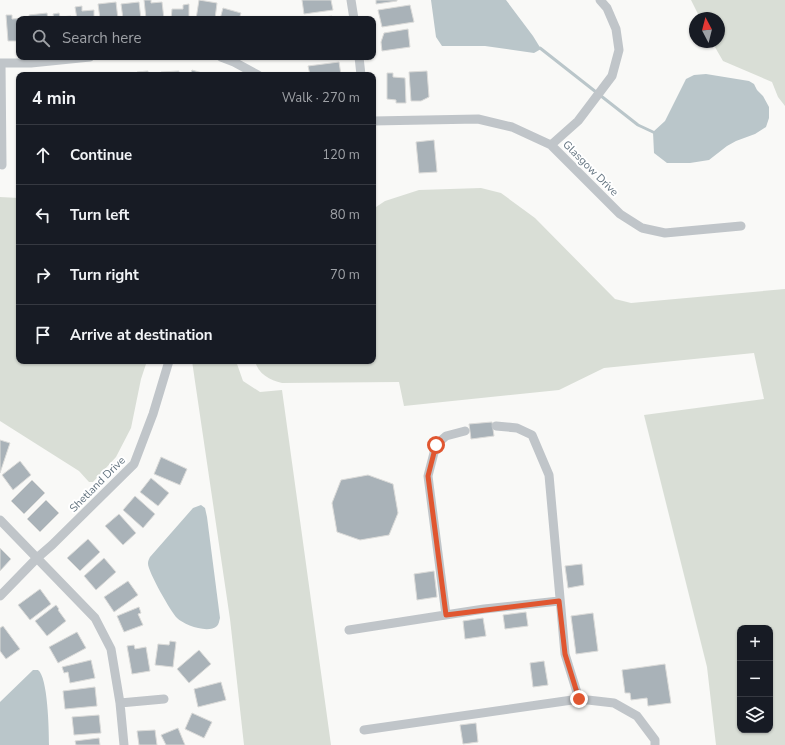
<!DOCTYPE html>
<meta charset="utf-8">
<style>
body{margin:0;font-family:"Nunito Sans",sans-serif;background:#242831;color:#f1f3f6}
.controls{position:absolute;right:12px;bottom:12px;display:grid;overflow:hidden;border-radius:8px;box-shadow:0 1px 3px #0004}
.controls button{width:36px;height:36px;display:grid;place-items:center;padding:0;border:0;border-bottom:1px solid #363941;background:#171b24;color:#f1f3f6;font:20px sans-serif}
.compass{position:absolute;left:689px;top:12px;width:36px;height:36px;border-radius:50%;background:#171b24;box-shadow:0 1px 3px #0004;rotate:353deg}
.stop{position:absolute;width:12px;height:12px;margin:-9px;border:3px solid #e05630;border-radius:50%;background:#fff}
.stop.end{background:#e05630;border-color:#fff;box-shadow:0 1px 4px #0008}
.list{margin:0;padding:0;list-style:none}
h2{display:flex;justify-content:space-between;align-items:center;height:52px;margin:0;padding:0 16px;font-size:17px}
h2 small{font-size:13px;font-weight:400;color:#9ea1a6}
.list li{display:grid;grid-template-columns:26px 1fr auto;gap:12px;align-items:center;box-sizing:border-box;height:60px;padding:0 16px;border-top:1px solid #363941}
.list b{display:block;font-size:15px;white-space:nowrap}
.list em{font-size:13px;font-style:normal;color:#9ea1a6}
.icon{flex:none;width:22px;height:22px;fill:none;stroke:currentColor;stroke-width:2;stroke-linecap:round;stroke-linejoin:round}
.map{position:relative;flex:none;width:785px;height:745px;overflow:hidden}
.search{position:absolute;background:#171b24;box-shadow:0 1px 3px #0004;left:16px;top:16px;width:360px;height:44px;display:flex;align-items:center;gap:10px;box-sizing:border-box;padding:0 14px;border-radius:8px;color:#9ea1a6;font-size:15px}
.panel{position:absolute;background:#171b24;box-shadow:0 1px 3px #0004;left:16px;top:72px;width:360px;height:292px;border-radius:8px}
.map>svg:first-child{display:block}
.green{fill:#d9ded6;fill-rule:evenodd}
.water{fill:#bac6ca}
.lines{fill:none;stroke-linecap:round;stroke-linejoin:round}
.stream{stroke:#bac6ca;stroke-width:3}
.building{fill:#a9b2b8;stroke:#dbdbd9}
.minor{stroke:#c0c5c9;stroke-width:9}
.route{stroke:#e05630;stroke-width:5}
.labels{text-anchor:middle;stroke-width:4;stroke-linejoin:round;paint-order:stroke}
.street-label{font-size:11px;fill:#657581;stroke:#fff}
</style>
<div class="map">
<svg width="785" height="745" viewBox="0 0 785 745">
<rect width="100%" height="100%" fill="#f9f9f7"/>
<path class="green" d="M691 0H785V106L778 97 772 82 723 61 712 42H719V18H700Z
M481 188 501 193 535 218 615 299 631 303 785 289V745H716L707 667 644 415 764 399 754 353 604 368 559 390 404 406 399 382 282 383C270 380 258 374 255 361H373V209L385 201 419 190ZM740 628H770V730H740Z
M0 197 19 198V361H147L141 379 131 428 116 457 93 482H89L79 471 0 421Z
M192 361H236L243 381 260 392 282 390 331 745H244L230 619Z"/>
<path class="water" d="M431 0H506L533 36 541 49 534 53 485 46H442L436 37Z
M706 74 749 81 754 84 757 90 763 96 769 107V118L766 127 755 134 736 141 727 146 709 160 690 163H667L654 153 653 132 665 121 686 79 694 75Z
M201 505 205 508 207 517 220 618C219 621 219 624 217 626 208 634 184 625 177 618 171 612 147 570 148 563 148 561 149 559 150 557L193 508Z
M33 670H38C48 677 49 731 49 745H0V702Z"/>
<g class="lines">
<path class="stream" d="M540 48 638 125 653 132"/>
</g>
<path class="building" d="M144 0H151V3L162 2 164 19H146Z
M199 0 217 3 215 19H196Z
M302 0H331L333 10 304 14Z
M376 0H397V1L376 4Z
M116 2 118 19H100L98 4Z
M139 2 141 19H123L121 4Z
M189 4V19H171L172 9H183V5Z
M410 5 414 22 382 27 378 10Z
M82 6V11L94 10V19H77L75 7Z
M223 8 241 13 239 19H220Z
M47 13 48 19H29V15Z
M59 13 60 17 71 16V19H54L53 14Z
M6 15H12V19L24 18V19H19V41H8Z
M332 16 333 19H306Z
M408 29 410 47 382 51 381 42 384 33Z
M339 62 341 75H310L308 66Z
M192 70 209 75H190Z
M148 71V74H155V75H137V72Z
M179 71V75H161V72Z
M427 71 429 97 421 101H411L409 72Z
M387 73H393V77L405 78 406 103H396V100L387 99Z
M434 140 437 172 419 173 416 142Z
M492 422 494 436 471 439 469 424Z
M0 440 10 443 0 473Z
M161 457 187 469 180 485 154 474Z
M20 461 31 475 13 490 2 475Z
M368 475 393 484 398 513 389 535 360 540 337 532 332 503 341 480Z
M151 478 169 493 158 506 140 492Z
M32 480 45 493 24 514 11 501Z
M135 496 155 514 143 528 123 510Z
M46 500 59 513 40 532 27 519Z
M119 514 136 533 123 545 105 526Z
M88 539 100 552 80 571 67 558Z
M0 548 11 559 0 571Z
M104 558 116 572 96 590 84 576Z
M582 564 584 585 568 588 565 566Z
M434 571 437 597 417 600 414 574Z
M128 581 138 595 114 612 104 597Z
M40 589 51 604 30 620 18 605Z
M56 605 59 609 58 610 66 621 47 636 35 621Z
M139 607 141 613 138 614 143 625 124 632 117 616Z
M526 612 528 626 505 629 503 615Z
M593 613 598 651 576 654 571 616Z
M483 618 486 636 465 639 463 621Z
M3 626 20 649 6 659 0 651V628Z
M77 632 86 648 58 663 49 647Z
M170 641 176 642 173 667 155 665 158 644 169 645Z
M134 645 135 649 146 647 150 671 132 674 127 646Z
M199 650 211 664 189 683 177 669Z
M91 660 95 678 70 683 68 672 64 673 62 667Z
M544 661 548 685 533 687 530 663Z
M665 664 671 703 648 706 647 698 631 700 630 693H625L622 670Z
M221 682 226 700 198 707 194 689Z
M95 687 97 706 65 709 63 691Z
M192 713 212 722 204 738 185 729Z
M99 715 101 733 74 735 72 717Z
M476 723 478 742 463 744 460 725Z
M178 728 185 745H166L161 735Z
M155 730 157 745H139L137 731Z
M99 738 100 745H76L75 741Z"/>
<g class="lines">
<path class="minor" d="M351 0 354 19
M221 57 234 62 258 75
M359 57 361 75
M0 63H31L90 57
M1 63 2 165
M373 121 478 119 512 127 551 145 620 214 642 228 665 233 741 226
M551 145 578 121 612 76 619 50 616 29 607 8 600 0
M496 426 517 428 532 435 549 475 565 654 579 699 614 703 637 716 655 740V745
M0 520 95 618 111 649 120 703 124 745
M0 596 37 558 52 545 134 464 153 414 169 361
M446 615 428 476 436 445 446 436 465 431
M349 630 484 609 559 601
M120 703 164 699
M364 730 579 699"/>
</g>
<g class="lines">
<path class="route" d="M436 445 428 476 446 615 559 601 565 654 579 699"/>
</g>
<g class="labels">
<g class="street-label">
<text transform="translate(591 168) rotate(45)" y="4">Glasgow Drive</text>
<text transform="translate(97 484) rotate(-45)" y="4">Shetland Drive</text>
</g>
</g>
</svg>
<div class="controls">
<button>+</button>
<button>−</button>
<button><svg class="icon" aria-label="layers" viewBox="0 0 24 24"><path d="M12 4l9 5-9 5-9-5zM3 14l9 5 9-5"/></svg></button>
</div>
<svg class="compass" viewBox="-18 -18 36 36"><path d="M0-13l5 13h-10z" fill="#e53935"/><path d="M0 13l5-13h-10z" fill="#9ea1a6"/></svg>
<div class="stop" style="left:436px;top:445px"></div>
<div class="stop end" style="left:579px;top:699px"></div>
<div class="search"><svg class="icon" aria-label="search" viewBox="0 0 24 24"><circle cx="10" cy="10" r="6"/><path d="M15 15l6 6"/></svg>Search here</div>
<section class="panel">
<h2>4 min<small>Walk · 270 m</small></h2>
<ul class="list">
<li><svg class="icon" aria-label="ahead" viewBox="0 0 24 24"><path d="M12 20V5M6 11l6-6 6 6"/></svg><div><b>Continue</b></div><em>120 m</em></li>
<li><svg class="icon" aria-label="left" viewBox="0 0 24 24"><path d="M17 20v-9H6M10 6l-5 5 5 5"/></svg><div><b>Turn left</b></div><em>80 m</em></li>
<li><svg class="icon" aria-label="right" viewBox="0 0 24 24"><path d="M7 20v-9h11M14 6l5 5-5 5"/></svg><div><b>Turn right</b></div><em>70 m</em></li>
<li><svg class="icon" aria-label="arrive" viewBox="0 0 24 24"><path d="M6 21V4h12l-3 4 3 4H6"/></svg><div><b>Arrive at destination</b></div></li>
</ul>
</section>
</div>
